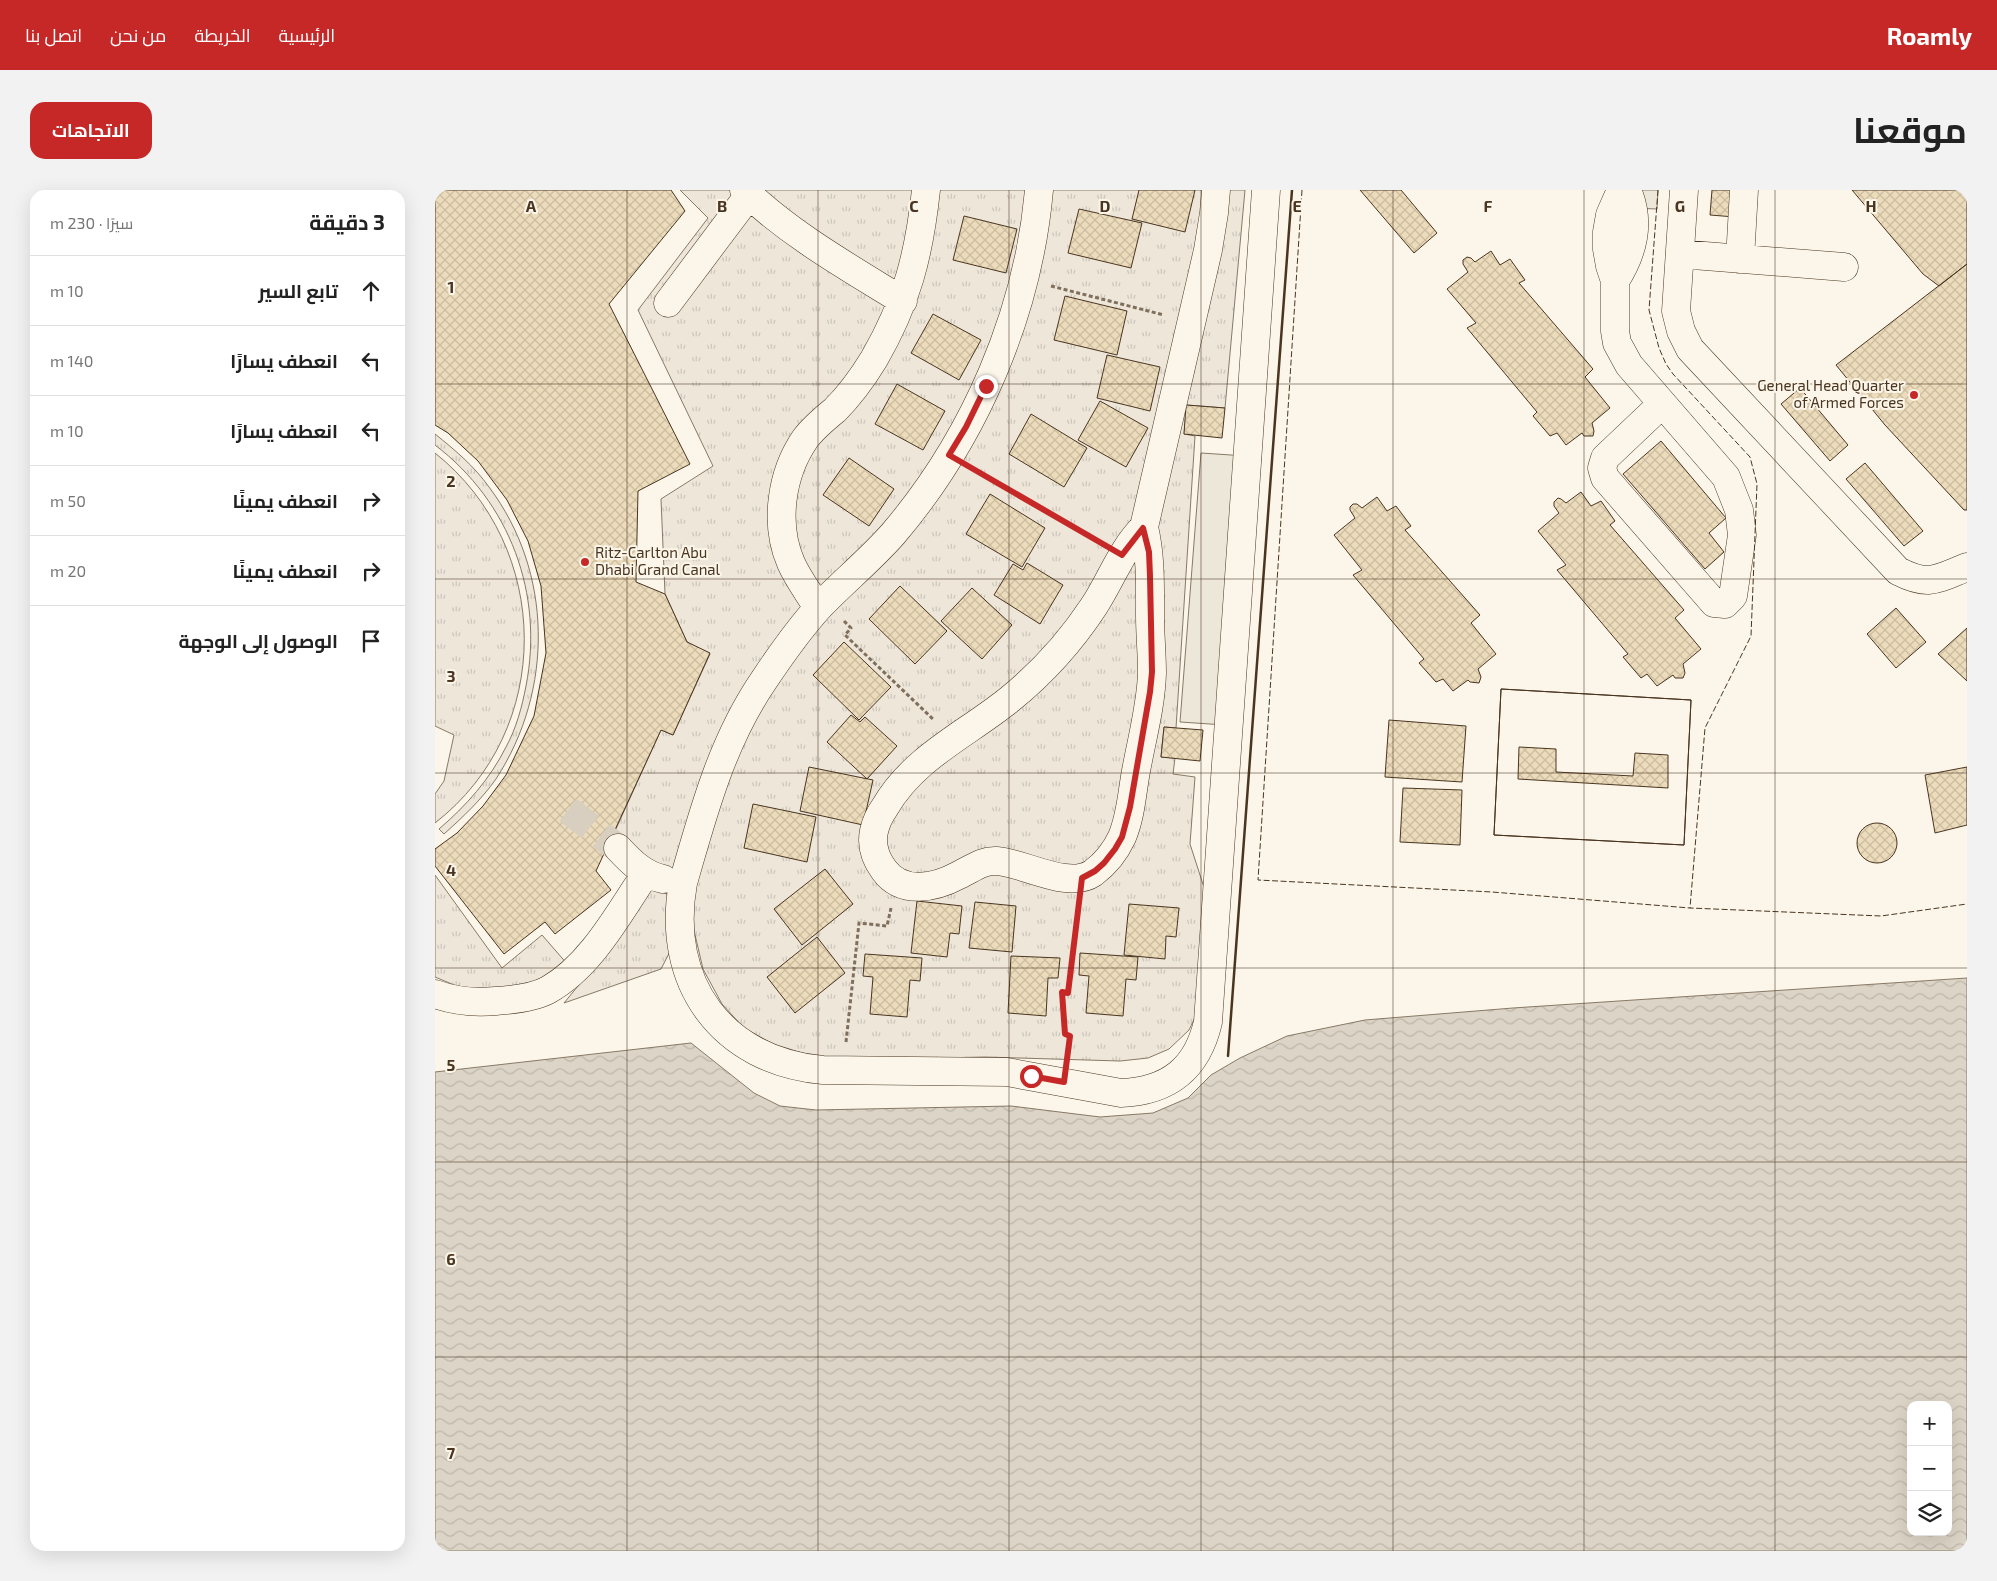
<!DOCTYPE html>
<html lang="ar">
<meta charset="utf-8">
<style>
body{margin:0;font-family:"Exo 2",Cairo,sans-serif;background:#f2f2f2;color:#222;direction:rtl}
.controls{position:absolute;right:15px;bottom:15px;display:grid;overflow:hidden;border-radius:10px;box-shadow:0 5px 20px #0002}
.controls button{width:45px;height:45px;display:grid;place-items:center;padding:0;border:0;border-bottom:1px solid #e0e0e0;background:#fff;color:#222;font:25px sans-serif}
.stop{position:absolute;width:15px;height:15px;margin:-11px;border:4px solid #c62828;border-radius:50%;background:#fff}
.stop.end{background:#c62828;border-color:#fff;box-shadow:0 1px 5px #0008}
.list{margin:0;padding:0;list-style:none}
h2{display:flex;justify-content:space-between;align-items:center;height:65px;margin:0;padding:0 20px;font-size:21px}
h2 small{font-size:16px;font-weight:400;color:#767676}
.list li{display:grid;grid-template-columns:32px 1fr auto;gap:15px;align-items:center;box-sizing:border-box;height:70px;padding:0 20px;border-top:1px solid #e0e0e0}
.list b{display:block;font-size:19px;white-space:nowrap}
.list em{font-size:16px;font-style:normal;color:#767676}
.icon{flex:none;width:28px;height:28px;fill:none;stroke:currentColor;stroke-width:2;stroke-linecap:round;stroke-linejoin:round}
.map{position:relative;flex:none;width:1532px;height:1361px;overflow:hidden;direction:ltr;border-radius:15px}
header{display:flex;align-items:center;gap:30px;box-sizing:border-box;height:70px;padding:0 25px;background:#c62828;color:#fff}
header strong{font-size:24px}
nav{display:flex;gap:28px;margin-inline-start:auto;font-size:18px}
.intro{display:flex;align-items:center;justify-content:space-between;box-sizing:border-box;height:120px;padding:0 30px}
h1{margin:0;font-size:35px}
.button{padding:12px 22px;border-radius:15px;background:#c62828;color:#fff;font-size:18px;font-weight:700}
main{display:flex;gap:30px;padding:0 30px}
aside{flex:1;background:#fff;border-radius:15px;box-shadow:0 5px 20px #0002}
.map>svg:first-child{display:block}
.grass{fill:url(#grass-tufts);stroke:#887966}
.parking{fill:#ede7d9;stroke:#887966}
.water{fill:url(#water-waves);stroke:#887966;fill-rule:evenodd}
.building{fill:url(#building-cross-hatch);stroke:#4a3520;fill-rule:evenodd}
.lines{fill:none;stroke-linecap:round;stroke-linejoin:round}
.minor-tunnel{stroke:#d8cfc1;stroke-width:28;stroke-dasharray:28 14;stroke-linecap:butt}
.minor-casing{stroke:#4a3520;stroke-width:29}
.path{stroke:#7f6f5c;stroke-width:3;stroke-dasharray:4 2.5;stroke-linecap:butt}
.minor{stroke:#fbf6e9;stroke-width:28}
.fence{stroke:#4a3520;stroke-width:1;stroke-dasharray:6 2.5;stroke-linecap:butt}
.wall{stroke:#4a3520;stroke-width:2.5}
.route{stroke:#c62828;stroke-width:6}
.grid{fill:none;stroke:#4a3520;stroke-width:1;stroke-opacity:0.55}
.poi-dot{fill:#c62828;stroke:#fbf6e9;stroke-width:2}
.labels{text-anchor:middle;stroke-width:4;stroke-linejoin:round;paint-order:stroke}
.poi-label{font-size:15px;fill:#4a3520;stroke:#fbf6e9;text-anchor:end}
.grid-label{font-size:16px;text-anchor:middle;font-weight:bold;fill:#4a3520;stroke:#fbf6e9;stroke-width:4;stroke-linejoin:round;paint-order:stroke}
</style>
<header>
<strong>Roamly</strong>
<nav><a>الرئيسية</a><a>الخريطة</a><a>من نحن</a><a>اتصل بنا</a></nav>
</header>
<div class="intro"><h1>موقعنا</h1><a class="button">الاتجاهات</a></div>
<main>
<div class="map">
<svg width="1532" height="1361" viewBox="0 0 1532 1361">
<defs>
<pattern id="grass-tufts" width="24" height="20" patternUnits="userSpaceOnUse" patternTransform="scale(1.25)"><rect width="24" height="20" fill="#ede6d9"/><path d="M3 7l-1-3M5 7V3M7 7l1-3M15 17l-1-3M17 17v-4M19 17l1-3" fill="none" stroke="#cdc6ba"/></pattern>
<pattern id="water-waves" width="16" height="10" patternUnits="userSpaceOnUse" patternTransform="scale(1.25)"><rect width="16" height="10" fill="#dcd4c6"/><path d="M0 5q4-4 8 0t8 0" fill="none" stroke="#beb7aa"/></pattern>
<pattern id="building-cross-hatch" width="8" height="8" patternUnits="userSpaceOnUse" patternTransform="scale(1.25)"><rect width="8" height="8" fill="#ecdcbc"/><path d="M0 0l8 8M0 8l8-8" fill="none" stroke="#ccbda1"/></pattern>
</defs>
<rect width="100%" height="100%" fill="#fbf6e9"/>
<path class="grass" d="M245 0H810L790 218 752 215 749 244 760 246 741 538 729 537 726 567 740 568 738 584 760 587 755 654 774 713 765 817 754 840 734 859 713 868 685 871 550 867 405 870 374 865 338 854 309 838 287 814 268 779 248 693 175 652 226 540 238 545 275 464 252 452 230 404 226 309 278 276 203 120 273 28Z
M0 244C20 260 39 276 54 297 118 382 119 500 61 589 46 610 28 627 9 644L4 639C31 616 55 589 71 557 81 539 87 517 91 496 109 404 75 312 0 255Z
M0 263C118 357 120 540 0 633V604L9 591 19 545 0 536Z
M0 685 67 778 107 745 134 776 84 801 24 797 0 787Z
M213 696 232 704 242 748 226 779 129 813 176 756Z"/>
<path class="parking" d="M1199 0H1223L1222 19 1198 18Z
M766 263 826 267 805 536 745 532Z"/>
<path class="water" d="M1532 788V1361H0V882L256 853 319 903 345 916 381 920 576 916 665 927 718 923 753 908 776 885 805 868 852 846 930 830 1078 818ZM1476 1215H1513V1342H1476Z"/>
<path class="building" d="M0 0H236L250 21 174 114 255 274 203 301 201 392 230 404 252 452 275 463 238 545 226 540 161 681 176 700 120 744 110 732 69 764 0 676V659L22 643 48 616 71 585 99 526 111 463 106 396 93 351 72 310 43 271 13 243 0 235Z
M704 0H760L750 42 697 29Z
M925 0H966L1002 43 979 63Z
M1277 0H1302L1300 27 1275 25Z
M1417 0H1532V74L1504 96 1488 84Z
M644 19 707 33 696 78 633 63Z
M529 26 582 39 571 83 518 70Z
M1056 61 1065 75 1075 69 1090 90 1084 93 1158 179 1150 187 1175 218 1157 233 1159 241 1158 246H1149L1147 243 1131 255 1122 243 1115 246 1098 226 1102 222 1032 138 1041 133 1012 99 1033 82 1028 74V70L1032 67 1036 68 1040 72Z
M1532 74V320H1529L1450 235 1401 175Z
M630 106 692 121 682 165 619 150Z
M498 124 546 150 524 190 476 163Z
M672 165 725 177 715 221 662 208Z
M462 194 510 221 488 260 440 234Z
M1365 198 1413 255 1395 271 1346 214Z
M665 211 713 238 691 277 643 250Z
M751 215 790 218 787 248 749 244Z
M596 224 652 258 629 297 574 264Z
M1226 251 1291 328 1274 343 1289 362 1270 379 1188 284Z
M414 268 459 299 434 336 388 305Z
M1430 273 1488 341 1469 356 1411 289Z
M1146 302 1156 316 1166 311 1180 331 1175 335 1249 420 1240 428 1266 459 1248 474 1250 483 1248 488H1240L1238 485 1222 496 1212 484 1206 488 1188 467 1193 464 1122 380 1131 375 1103 341 1124 323 1119 316V312L1123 308 1126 309 1131 313Z
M555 304 610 338 587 377 531 344Z
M942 307 952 321 961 316 976 336 970 340 1045 425 1036 433 1061 464 1043 479 1046 487 1044 493 1035 492 1033 490 1018 501 1008 489 1001 492 984 473 989 469 918 385 927 380 899 345 920 328 915 320V317L918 314H922L927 318Z
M592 373 628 395 605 434 559 405 578 374 588 380Z
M465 396 512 441 480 474 434 429Z
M537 398 577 435 547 469 506 431Z
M1461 418 1491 452 1461 478 1432 444Z
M1532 438V491L1503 464Z
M409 452 456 497 424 530 378 485Z
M1066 499 1256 510 1249 655 1059 645ZM1084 557 1121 559V582L1198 586 1200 563 1233 565V598L1083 589Z
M1066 499 1256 510 1249 655 1059 645Z
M416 525 425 532 430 527 462 556 432 589 392 552Z
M954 530 1031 536 1027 592 950 587Z
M729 537 768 540 765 571 726 567Z
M374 577 438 590 428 635 365 621Z
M1532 577V635L1500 643 1490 585Z
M968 598 1027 600 1025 655 965 652Z
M318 614 381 627 372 672 309 658Z
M1422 653a20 20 0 1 1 40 0a20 20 0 1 1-40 0Z
M390 679 418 714 367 755 339 719Z
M482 711 527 716 524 744 515 743 512 767 476 763Z
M540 712 581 716 577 762 534 758Z
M694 714 744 718 741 747 731 746 730 769 689 765Z
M382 747 410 783 360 823 332 787Z
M645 763 703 767 701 790 691 789 688 826 651 823 654 786 644 785Z
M430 764 487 768 485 791 475 790 472 827 435 824 438 787 428 786Z
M576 766 625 768 623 788H613L611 826 573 823Z"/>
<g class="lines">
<path class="minor-tunnel" d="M133 620 183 658"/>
<defs>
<path id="minor" d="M309 0C356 45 413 77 468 111
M604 0C593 125 539 249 458 344 435 370 408 392 384 417 364 439 345 466 329 490 287 551 268 623 248 693 230 793 287 871 388 880L572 882 686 903C734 901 762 879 773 832L831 0
M1186 0 1175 25 1172 42V59L1175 76 1180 91V141L1182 153 1194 175 1291 287 1304 320 1307 345 1298 406 1290 414 1279 413 1170 288 1167 278 1170 268 1227 214
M1249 0 1241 121 1246 141 1255 159 1463 381C1494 397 1502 389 1532 377
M1245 64 1409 77
M1305 69 1309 0
M1180 91C1198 63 1206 32 1192 0
M233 113 314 5
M709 337C686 360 676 390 659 416 636 451 607 483 575 509 532 544 479 567 450 617 445 624 441 632 439 641 436 655 440 668 449 680 467 705 500 698 524 685 537 679 547 670 562 671 590 673 633 700 658 683 670 674 681 660 687 647 696 626 697 602 701 581 707 548 716 516 717 483 717 464 715 445 715 425 715 396 716 367 709 337L773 60 779 23 781 0
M383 418C374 403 363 389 356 373 339 334 346 284 370 249 378 238 389 229 400 220 415 205 428 187 439 169 472 112 484 65 491 0
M183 658C196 672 209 685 228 689
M0 804C19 811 40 813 61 811 77 810 98 808 113 800 156 776 184 723 211 683"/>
</defs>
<use href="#minor" class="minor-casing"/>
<path class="path" d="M616 96 729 125
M538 279 663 351
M409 431 416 438 410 445 499 530
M411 852 424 733 452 736 456 718
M632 865 635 846 630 844 627 802 633 803 643 716"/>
<use href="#minor" class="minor"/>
<path class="fence" d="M867 0 823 690 1057 702 1255 718 1446 726 1532 714
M1223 0 1214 120 1224 158 1231 174 1238 184 1315 267 1322 294 1316 446 1270 538 1255 718"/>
<path class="wall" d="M793 866 857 0"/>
</g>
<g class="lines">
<path class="route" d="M551 196 531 237 514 265 687 365 708 338 714 362 715 386 717 482 715 502 695 617 687 647 680 659 669 673 660 681 647 688 633 803 627 802 630 844 635 846 629 892 596 886"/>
</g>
<path class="grid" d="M192 0V1361M383 0V1361M574 0V1361M766 0V1361M958 0V1361M1149 0V1361M1340 0V1361M0 194H1532M0 389H1532M0 583H1532M0 778H1532M0 972H1532M0 1167H1532"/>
<g class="poi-dot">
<circle cx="1479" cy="205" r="5"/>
<circle cx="150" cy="372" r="5"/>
</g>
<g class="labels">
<g class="poi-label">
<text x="1469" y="201">General Head Quarter<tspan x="1469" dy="17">of Armed Forces</tspan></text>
<text x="160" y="368" text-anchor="start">Ritz-Carlton Abu<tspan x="160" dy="17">Dhabi Grand Canal</tspan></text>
</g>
</g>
<g class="grid-label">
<text x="96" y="22">A</text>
<text x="287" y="22">B</text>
<text x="479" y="22">C</text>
<text x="670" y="22">D</text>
<text x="862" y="22">E</text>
<text x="1053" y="22">F</text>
<text x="1245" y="22">G</text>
<text x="1436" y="22">H</text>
<text x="16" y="103">1</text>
<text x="16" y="297">2</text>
<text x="16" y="492">3</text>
<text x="16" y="686">4</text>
<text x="16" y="881">5</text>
<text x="16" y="1075">6</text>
<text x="16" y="1269">7</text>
</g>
</svg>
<div class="controls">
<button>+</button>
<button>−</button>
<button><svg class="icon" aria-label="layers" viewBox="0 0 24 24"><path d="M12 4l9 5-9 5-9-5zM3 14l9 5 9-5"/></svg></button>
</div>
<div class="stop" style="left:596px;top:886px"></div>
<div class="stop end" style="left:551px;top:196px"></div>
</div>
<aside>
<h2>3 دقيقة<small>سيرًا · 230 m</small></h2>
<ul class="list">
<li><svg class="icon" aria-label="ahead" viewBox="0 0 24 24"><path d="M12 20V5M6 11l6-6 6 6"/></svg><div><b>تابع السير</b></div><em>10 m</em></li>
<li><svg class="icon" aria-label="left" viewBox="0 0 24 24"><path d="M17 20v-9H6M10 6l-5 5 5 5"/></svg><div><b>انعطف يسارًا</b></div><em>140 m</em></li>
<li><svg class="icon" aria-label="left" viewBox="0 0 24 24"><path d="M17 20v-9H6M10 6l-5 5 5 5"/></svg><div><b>انعطف يسارًا</b></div><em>10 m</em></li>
<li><svg class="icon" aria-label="right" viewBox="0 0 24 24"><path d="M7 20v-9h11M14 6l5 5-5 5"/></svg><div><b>انعطف يمينًا</b></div><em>50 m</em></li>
<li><svg class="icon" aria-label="right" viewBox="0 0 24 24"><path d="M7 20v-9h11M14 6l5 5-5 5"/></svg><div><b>انعطف يمينًا</b></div><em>20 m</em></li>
<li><svg class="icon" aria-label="arrive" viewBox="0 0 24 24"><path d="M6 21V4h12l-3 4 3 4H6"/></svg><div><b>الوصول إلى الوجهة</b></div></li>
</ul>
</aside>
</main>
